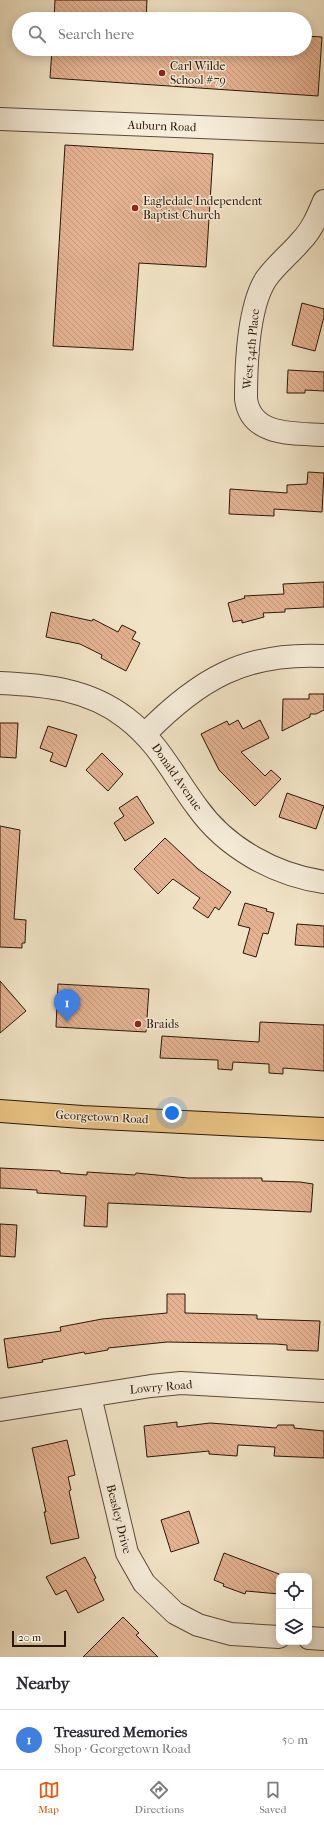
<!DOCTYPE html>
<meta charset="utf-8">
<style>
body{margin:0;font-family:"IM FELL French Canon",serif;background:#f2f2f3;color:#2b2b33}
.controls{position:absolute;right:12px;bottom:12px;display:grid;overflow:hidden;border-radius:8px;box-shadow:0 2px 10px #0003}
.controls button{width:36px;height:36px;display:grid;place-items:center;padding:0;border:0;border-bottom:1px solid #e1e1e2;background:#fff;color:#2b2b33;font:20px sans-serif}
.scale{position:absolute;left:12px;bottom:10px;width:54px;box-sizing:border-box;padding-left:4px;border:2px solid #2b1607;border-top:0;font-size:11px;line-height:14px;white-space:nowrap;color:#2b1607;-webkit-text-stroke:3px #f6edda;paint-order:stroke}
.you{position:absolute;left:172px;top:1113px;width:14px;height:14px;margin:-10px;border:3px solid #fff;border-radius:50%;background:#1a73e8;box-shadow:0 0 0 6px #1a73e833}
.badge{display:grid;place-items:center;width:26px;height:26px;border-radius:50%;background:#ea580c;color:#fff;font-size:13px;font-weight:700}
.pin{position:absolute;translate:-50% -33px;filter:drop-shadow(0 1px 2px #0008)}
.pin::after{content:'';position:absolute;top:21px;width:14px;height:12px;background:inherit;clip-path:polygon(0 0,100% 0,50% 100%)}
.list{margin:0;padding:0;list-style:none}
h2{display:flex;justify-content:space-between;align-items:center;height:52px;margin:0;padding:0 16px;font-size:17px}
h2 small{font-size:13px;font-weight:400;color:#7c7c81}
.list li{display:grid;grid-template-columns:26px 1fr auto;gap:12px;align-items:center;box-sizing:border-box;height:60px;padding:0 16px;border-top:1px solid #e1e1e2}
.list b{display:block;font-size:15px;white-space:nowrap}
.list p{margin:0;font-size:13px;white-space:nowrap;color:#7c7c81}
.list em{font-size:13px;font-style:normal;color:#7c7c81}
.icon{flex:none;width:22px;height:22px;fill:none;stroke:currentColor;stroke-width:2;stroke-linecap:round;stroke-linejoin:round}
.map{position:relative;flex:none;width:324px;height:1657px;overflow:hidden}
.search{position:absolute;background:#fff;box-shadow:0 2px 10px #0003;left:12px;right:12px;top:12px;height:44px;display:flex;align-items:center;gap:10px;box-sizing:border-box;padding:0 14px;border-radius:22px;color:#7c7c81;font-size:15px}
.sheet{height:112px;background:#fff}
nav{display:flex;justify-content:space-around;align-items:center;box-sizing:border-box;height:56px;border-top:1px solid #e1e1e2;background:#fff;font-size:11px;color:#7c7c81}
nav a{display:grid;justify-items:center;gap:2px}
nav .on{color:#ea580c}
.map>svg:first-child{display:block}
.building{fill:url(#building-back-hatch);stroke:#2b1607}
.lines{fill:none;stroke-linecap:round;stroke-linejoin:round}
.minor-casing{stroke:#5c4a37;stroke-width:24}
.major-casing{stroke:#2b1607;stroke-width:24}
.minor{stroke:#f6edda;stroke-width:22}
.major{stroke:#e8c283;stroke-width:22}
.poi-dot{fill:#8f2418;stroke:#f6edda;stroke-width:1.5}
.labels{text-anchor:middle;stroke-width:3;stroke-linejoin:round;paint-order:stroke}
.poi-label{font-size:12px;fill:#2b1607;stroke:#f6edda;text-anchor:start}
.street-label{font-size:12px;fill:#2b1607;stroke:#f6edda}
</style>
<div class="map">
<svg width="324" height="1657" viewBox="0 0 324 1657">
<defs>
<pattern id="building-back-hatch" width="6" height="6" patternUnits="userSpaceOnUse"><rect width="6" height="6" fill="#e5b392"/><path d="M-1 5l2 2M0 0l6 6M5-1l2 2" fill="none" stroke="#c5997c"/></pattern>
</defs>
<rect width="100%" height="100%" fill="#f1e4c6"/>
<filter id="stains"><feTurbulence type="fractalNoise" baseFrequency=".005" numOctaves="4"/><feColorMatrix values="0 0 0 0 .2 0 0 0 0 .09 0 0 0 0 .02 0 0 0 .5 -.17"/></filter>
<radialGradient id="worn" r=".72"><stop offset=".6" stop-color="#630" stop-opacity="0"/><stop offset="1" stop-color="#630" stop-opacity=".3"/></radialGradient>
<path class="building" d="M55 0H147L146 19H54Z
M305 36 322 37 318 96 50 78 52 49H305Z
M65 145 213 154 206 267 139 263 133 350 53 346Z
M302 303 324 309V317L315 351 292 345Z
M288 370 324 372V391L305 390V393H287Z
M308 472 324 473 322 512 274 509V516L229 514 230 489 287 493V485L307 484Z
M324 582V607L285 609V612L263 613 264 617 242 623V620L233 622 228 603 245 598 244 596 284 594 283 584Z
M51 612 92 621 93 619 118 632 122 625 136 632 132 639 140 643 126 671 101 658 102 655 80 644 46 637Z
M309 694H324V710L316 714H310V717L282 731 283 699H309Z
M238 720 243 729 260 720 269 738 241 752 265 776 271 770 281 779 255 806 219 770 201 734 227 721 229 725Z
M0 723H18L16 758 0 757Z
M48 726 77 735 66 767 50 761 53 753 40 748Z
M102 753 123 774 108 791 86 770Z
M287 793 324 806 316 829 279 817Z
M137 796 154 823 125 841 114 823 124 816 119 808Z
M0 826 20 830 14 919 26 920 25 943H22V948L0 947Z
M165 838 198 869 231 892 219 910 215 907 208 918 193 908 200 898 173 879 158 894 134 869Z
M245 903 267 909 266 911 274 913 268 934 263 933 256 957 243 953 250 928 238 925Z
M297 924 324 926V947L295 945Z
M0 981 26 1011 0 1033Z
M58 984 149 989 146 1032 56 1027Z
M260 1022 324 1025V1071L283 1068V1074L269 1073V1064L233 1062 232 1070 218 1069V1060L160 1058 162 1036 259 1042Z
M0 1168 60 1171V1173L87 1175V1172L135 1175 136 1173 188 1178H262V1181L300 1182 313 1184 311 1212 108 1203 107 1227 84 1226 86 1196 37 1193V1190L0 1188Z
M0 1224 17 1225 15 1257 0 1256Z
M167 1294H185V1313L257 1315V1319L320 1321 318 1351 287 1350V1345L276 1344 167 1342 108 1348V1350L85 1354 84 1352 42 1360 43 1362 8 1368 4 1339 61 1331 60 1327 102 1319 167 1313Z
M177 1422V1427L210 1423 276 1428 278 1425H294V1428L324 1431V1458L274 1456 275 1447 238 1445 237 1456 209 1454V1451L147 1457 144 1426Z
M67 1440 75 1475 68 1477 71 1490 69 1491 79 1538 51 1544 44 1512H46L32 1448Z
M189 1511 199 1543 171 1552 161 1520Z
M224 1553 279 1574V1594L246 1591 245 1594 223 1586 224 1584 214 1580Z
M85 1557 96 1578 94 1579 104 1600 78 1613 66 1590 56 1595 46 1577Z
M123 1617 139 1633 136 1635 158 1657H83Z"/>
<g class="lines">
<defs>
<path id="minor" d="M0 119 324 132
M324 201C318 215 312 230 301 241 290 254 276 265 266 279 248 307 246 365 246 399 251 437 295 433 324 435
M0 683C45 685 89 689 126 718 159 743 173 775 197 807 226 848 275 875 324 882
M145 734C199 679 245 652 324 656
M90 1396 127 1553 144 1583 175 1613 198 1625 231 1634 279 1637
M0 1410 151 1386 181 1383 324 1391
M309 1638 324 1639"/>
<path id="major" d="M0 1111 82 1117 324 1129"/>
</defs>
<use href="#minor" class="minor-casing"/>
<use href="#major" class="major-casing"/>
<use href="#minor" class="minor"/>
<use href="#major" class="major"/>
</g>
<g class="poi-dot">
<circle cx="162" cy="73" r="4"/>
<circle cx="135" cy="208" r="4"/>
<circle cx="138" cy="1024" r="4"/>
</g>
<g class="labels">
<g class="poi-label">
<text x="170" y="70">Carl Wilde<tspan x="170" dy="14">School #79</tspan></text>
<text x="143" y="205">Eagledale Independent<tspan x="143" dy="14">Baptist Church</tspan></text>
<text x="146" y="1028">Braids</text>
</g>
<g class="street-label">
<text transform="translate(162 126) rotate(2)" y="4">Auburn Road</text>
<text transform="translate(251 349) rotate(-84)" y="4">West 34th Place</text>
<text transform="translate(177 777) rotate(55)" y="4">Donald Avenue</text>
<text transform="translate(102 1117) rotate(3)" y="4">Georgetown Road</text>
<text transform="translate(161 1387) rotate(-5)" y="4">Lowry Road</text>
<text transform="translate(119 1519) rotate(76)" y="4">Beasley Drive</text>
</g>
</g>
<rect width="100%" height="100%" filter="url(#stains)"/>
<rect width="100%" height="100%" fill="url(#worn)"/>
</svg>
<div class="controls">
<button><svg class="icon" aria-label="locate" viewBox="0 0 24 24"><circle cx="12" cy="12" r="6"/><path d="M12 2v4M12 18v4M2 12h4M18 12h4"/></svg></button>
<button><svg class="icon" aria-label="layers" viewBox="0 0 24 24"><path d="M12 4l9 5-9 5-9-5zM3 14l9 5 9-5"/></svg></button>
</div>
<div class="scale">20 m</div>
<div class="you"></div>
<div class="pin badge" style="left:67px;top:1022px;background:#3f7fe0">1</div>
<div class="search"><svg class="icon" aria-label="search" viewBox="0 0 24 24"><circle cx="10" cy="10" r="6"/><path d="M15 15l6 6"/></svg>Search here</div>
</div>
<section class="sheet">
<h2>Nearby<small></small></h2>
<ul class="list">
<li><span class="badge" style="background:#3f7fe0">1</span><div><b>Treasured Memories</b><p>Shop · Georgetown Road</p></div><em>50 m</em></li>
</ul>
</section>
<nav>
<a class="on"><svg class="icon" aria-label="map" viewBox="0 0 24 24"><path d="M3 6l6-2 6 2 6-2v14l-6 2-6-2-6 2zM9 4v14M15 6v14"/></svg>Map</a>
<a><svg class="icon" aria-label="directions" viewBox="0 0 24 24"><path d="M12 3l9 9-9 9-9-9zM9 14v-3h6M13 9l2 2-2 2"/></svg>Directions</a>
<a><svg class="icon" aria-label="saved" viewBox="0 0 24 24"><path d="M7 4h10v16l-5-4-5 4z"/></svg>Saved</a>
</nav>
